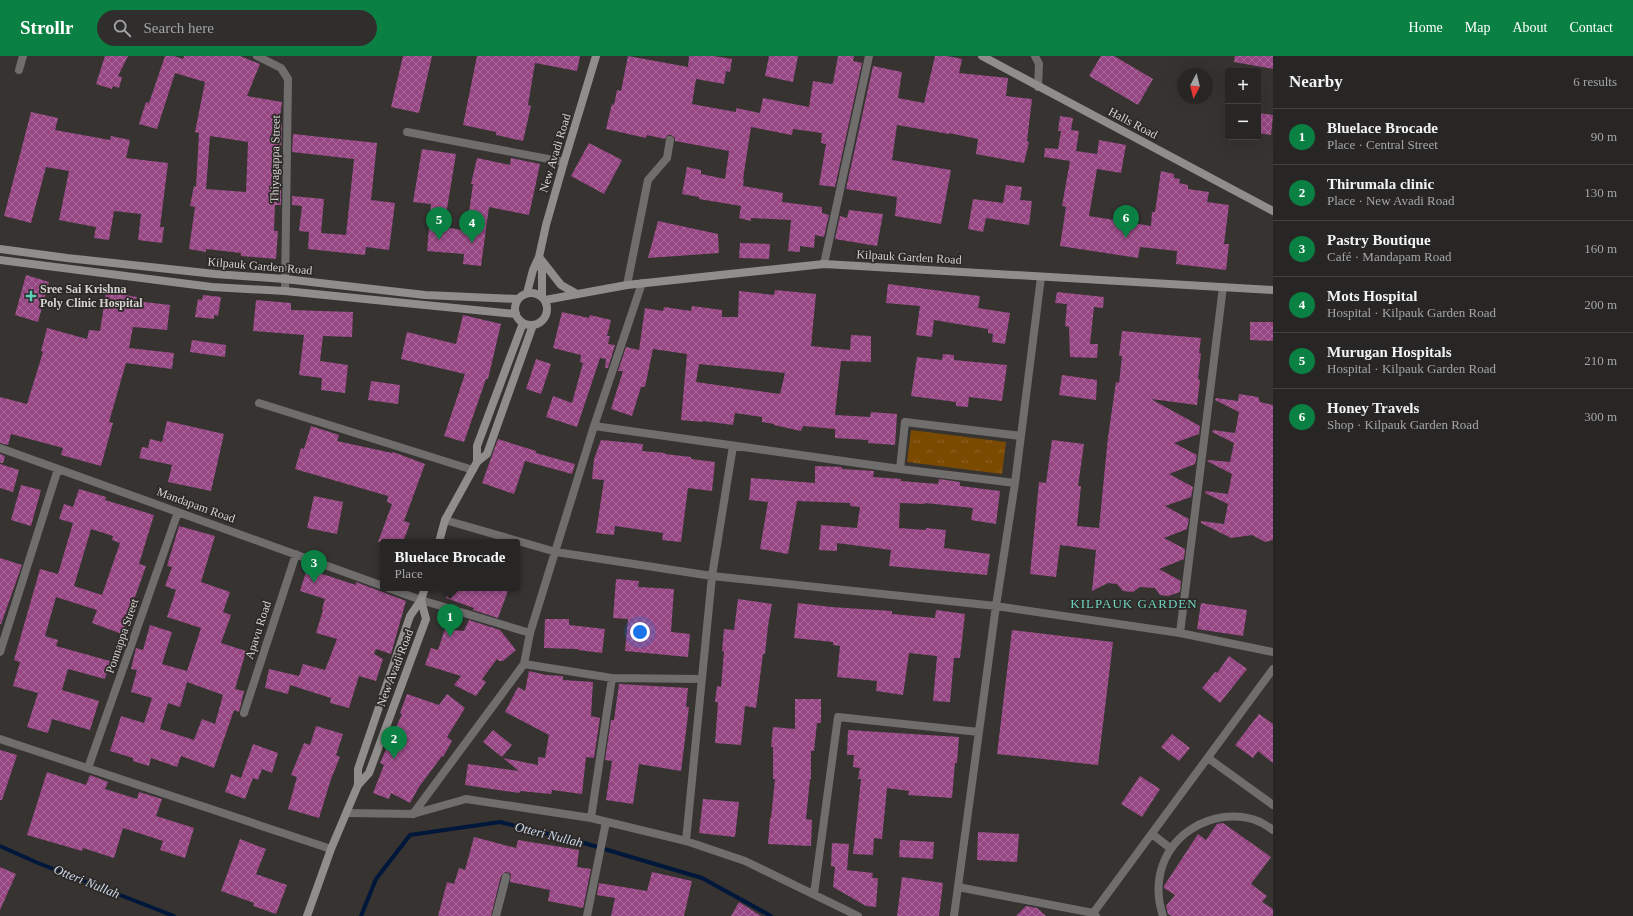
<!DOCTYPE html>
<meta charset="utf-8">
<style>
body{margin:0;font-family:"Times New Roman",serif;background:#302e2d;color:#f1f3f6}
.controls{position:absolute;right:12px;top:12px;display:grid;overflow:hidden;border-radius:4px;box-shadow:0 4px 16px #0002}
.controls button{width:36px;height:36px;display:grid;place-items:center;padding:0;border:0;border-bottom:1px solid #444342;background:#282625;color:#f1f3f6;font:20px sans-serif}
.compass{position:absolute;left:1177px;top:12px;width:36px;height:36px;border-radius:50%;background:#282625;box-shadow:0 4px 16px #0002;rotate:187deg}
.you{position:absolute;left:640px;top:576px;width:14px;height:14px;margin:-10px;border:3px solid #fff;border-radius:50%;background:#1a73e8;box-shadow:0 0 0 6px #1a73e833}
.badge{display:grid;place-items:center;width:26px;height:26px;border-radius:50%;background:#0b8043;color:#fff;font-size:13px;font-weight:700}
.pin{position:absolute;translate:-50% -33px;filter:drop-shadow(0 1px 2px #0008)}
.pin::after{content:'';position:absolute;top:21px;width:14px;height:12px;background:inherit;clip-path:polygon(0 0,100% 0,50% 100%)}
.popup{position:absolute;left:380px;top:483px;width:140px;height:52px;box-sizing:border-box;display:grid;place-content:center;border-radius:4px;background:#282625;filter:drop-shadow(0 1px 3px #0005);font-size:13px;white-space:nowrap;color:#a5a5a7}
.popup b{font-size:15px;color:#f1f3f6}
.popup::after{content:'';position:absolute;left:50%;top:100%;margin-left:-8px;border:8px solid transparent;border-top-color:#282625}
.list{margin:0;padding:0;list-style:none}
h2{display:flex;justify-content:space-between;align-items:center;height:52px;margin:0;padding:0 16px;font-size:17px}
h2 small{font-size:13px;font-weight:400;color:#a5a5a7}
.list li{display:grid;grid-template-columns:26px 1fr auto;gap:12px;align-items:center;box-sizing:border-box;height:56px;padding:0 16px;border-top:1px solid #444342}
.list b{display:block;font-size:15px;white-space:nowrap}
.list p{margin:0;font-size:13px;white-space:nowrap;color:#a5a5a7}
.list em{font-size:13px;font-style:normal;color:#a5a5a7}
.icon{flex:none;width:22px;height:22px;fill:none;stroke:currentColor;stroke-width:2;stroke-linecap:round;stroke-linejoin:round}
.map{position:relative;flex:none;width:1273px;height:860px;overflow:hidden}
header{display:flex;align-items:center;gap:24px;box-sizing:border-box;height:56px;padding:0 20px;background:#0b8043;color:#fff}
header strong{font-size:19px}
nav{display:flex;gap:22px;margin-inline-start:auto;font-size:14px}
.search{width:280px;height:36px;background:#302e2d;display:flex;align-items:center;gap:10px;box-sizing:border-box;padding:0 14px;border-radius:22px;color:#a5a5a7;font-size:15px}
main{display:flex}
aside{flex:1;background:#282625}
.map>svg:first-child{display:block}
.park{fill:url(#park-tufts)}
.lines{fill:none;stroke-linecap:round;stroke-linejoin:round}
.stream{stroke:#00173c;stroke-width:4}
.building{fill:url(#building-cross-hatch);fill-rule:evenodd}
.street{stroke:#6f6e6d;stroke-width:8}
.secondary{stroke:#908e8c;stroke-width:8}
.poi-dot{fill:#5eceb7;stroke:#2c2927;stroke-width:1.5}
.labels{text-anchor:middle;stroke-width:3.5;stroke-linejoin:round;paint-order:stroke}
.street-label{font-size:12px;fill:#d6d4d3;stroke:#2c2927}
.poi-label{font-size:12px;font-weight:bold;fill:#d6d4d3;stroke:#2c2927;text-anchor:start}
.neighbourhood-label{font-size:13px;letter-spacing:1px;fill:#6fd3be;stroke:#2c2927}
.water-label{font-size:13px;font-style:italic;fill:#ccdaef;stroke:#2c2927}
</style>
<header>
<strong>Strollr</strong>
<div class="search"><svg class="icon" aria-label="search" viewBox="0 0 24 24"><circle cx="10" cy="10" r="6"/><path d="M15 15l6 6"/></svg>Search here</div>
<nav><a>Home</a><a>Map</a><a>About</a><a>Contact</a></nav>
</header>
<main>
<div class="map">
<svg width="1273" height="860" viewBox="0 0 1273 860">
<defs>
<pattern id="park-tufts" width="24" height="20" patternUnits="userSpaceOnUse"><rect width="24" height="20" fill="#7a4a01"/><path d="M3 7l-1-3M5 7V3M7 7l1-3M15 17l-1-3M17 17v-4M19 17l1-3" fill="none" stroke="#8c6325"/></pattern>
<pattern id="building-cross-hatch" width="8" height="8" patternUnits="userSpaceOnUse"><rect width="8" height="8" fill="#964783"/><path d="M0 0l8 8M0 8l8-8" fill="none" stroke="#a96999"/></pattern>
</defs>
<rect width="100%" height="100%" fill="#363331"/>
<path class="park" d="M911 374 1006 386 1002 418 907 406Z"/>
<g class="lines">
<path class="stream" d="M0 790 38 807 174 860
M361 860 376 823 410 779 500 766 584 787 702 822 771 860"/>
</g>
<path class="building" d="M105 0H128L118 20 122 21 119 32 113 30 112 33 96 28Z
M165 0H174L183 3 184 0H240L260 8 247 40 282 46 279 67 282 68 281 95H278L277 134H281V149H275L274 175H278L276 203 241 200V197L206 193V196L189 193 195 151 190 150 194 130 196 131 199 77 195 76 205 26 175 17 157 73 139 68 146 46 149 47ZM210 80 248 86 246 136 206 133Z
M403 0H432L419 57 391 51Z
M477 0H580L577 15 535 7 528 49 531 50 523 85 496 79V76L463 69Z
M628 0 688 11 689 0H714L732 3 730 16 726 15 724 28 696 23 692 48 736 56V52L760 57 763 42 809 51 813 25 831 28 833 27 838 0H854L853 5 862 7 835 131 819 129 826 88 821 87 822 77 793 73 792 79 751 71 743 123H744L743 130 783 137 782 146 822 151V157L829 159 824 181 815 179 814 192 800 190V196L788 195 791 164 751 162V165L739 162 741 150 699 143V141L682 138 687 111 701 114V118L725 123 729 95 675 85V82L671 79H668L665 83 647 79 646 82 606 73 612 48 614 49 617 34 621 35Z
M769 0H798L793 26 765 20Z
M935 0H947L962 3 959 17 1008 22 1006 40 1032 43 1027 85 1029 86 1024 107 976 98 978 83 949 77V78L897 69 892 104 951 114 941 168 895 160 897 141 846 133 873 10 902 16 898 42 924 47Z
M1101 0H1114L1153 23 1138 49 1089 20Z
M1235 0H1273V13L1234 6Z
M31 56 58 62 55 74 110 84 111 80 130 84 126 102 168 107 160 171H164L162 187 138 184 141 158 114 155 109 184 94 182 96 171 59 164 69 115 46 111 31 167 4 160Z
M1258 57 1273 59 1271 79 1258 77Z
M1060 60 1073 62 1071 74 1079 75 1076 95 1097 98 1099 84 1126 89 1121 117 1097 113 1089 160 1151 170 1152 156H1155L1161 115 1174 118V122L1180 123 1179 127 1188 129V133L1209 136 1207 146 1229 149 1224 188H1229L1226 214 1176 208 1177 195 1140 191 1138 202 1060 190 1066 151 1062 150 1070 105 1044 101 1045 92 1058 93 1061 75H1058Z
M293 78 377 87 371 144 395 147 389 194 366 191 365 199 308 193 309 176 299 175 302 150 292 149V140L324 143 321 177 346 179 354 103 292 96Z
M589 87 622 104 604 138 571 120Z
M422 93 456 98 444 171 462 174 465 156H469L473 128H471L477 102 510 109 511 102 540 108 529 159 489 151 481 210 463 208 464 198 427 195 431 148 413 146Z
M1006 129 1022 131 1020 144 1032 145 1029 169 986 162 983 176 968 173 973 143 1003 147Z
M849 154 883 158 877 190 835 183 840 160 847 162Z
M658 165 718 178 719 197 648 202Z
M740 187 770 188 769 203 739 202Z
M26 219 49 226 38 266 15 259Z
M888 228 980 240 978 252 1010 257 1005 288 992 286 993 278 988 277V273L934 264 932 281 916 279 920 250 886 247Z
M775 234 816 238 811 290 850 294 851 279 871 280V306L841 305 835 359 870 361 871 356 897 358 895 389 868 387V384L835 382V373L803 370 801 375 774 369V368L762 366V361L735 357 733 369 703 365V366L681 364 687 298 653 293 645 331H641L632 360 611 353 623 315H618L626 291 639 294 645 252 663 255 664 251 691 255 692 250 722 254V261H738L739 235 774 239ZM699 308 785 317 780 338 696 326Z
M106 236 137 241 136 245 170 249 167 274 133 271 129 292 174 297 172 313 126 307 109 366 113 367 101 410 61 399 63 392 11 378 8 389 0 387V341L27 348 43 296 41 295 47 272 87 283 89 274 100 275Z
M1057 236 1104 241 1103 252 1094 251 1090 288H1098L1097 302 1070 301 1069 271 1065 270 1067 248 1055 247Z
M203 239 221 241 218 260 214 259V263L195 261 198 243 202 244Z
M256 244 291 247V254L353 256 352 281 323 280 320 305 348 309 345 337 321 334 322 322 299 319 304 279 253 275Z
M562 256 589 262 590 259 611 264 607 280H610L608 288 615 289 608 312H605L606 303 600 302 577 371 546 361 553 340 572 347 583 307 580 306 581 299 553 292Z
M463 259 501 268 488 323H486L464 386 444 380 465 318 401 303 407 276 456 288Z
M1250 266H1273V285L1250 284Z
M1122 275 1201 282 1199 297H1201L1198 323 1200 324 1197 349 1151 343 1200 370 1199 378 1174 387 1197 399 1195 408 1169 418 1193 431 1191 441 1165 450 1189 463 1187 473 1164 482 1185 493 1184 503 1159 513 1181 525 1180 536 1168 540 1160 539 1155 532 1140 531 1133 536 1123 535 1117 528 1108 527 1092 535 1096 494 1060 489 1056 521 1030 518 1039 426 1046 427 1052 384 1084 388 1078 430H1081L1077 470 1099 472 1108 381 1116 326 1119 327 1122 300H1119Z
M192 284 226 289 225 301 190 296Z
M943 298 954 299V304L1007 309 1002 345 969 341 968 351 956 350V346L911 340 917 301 942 304Z
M536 303 551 308 541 338 526 333Z
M1062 319 1097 324 1096 344 1059 339Z
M371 325 400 329 398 348 368 344Z
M1239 338 1258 341 1260 346 1273 349V484L1265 486 1252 479 1231 482 1201 467V465L1224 468 1228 448 1205 437 1206 435 1228 438 1232 418 1207 405 1208 404 1230 406 1234 387 1212 376 1213 374 1235 377 1239 356 1215 344 1216 342 1238 345Z
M167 365 224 378 211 435 168 426 172 409 139 402 142 391 148 392 150 383 162 386Z
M311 370 339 379 337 385 392 397 393 396 425 408 404 465 410 467 403 486H378L392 448 387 446 388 440 295 413 301 392 304 393Z
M498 383 536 395V397L575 408 572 418 525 405 514 438 482 427Z
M601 384 643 388 642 395 665 397V398L691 401V403L715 406 712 435 688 432 681 486 662 484 663 477 615 470 614 479 596 477 604 424 592 423 594 403Z
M0 398 5 400 3 407H0Z
M0 408 19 414 13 436 0 432Z
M815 410 842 411V413L874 415 873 421 901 423V425L938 428 939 423 960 426V430L1000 435 996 468 971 464 973 452 925 447V448L900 447 899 472 926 474V472L946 474 944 492 990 498 987 519 889 510 891 494 837 487V495L819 494 821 469 857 472 860 451 850 450V447L797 445 788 498 760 493 768 446 749 444 751 422 815 427Z
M21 429 41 434 31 470 11 464Z
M79 433 106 441 105 444 154 459 139 508 146 510 122 578 92 567 97 554 56 541 45 580 58 584 56 590 110 605 105 623 68 613 62 634 99 645 90 674 52 663 48 677 27 671 38 637 13 630 20 606 14 604 40 513 58 518 73 467 59 463 64 448 73 451ZM91 473 113 480 112 484 120 487 102 539 74 530Z
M314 440 343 446 337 478 307 472Z
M179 470 215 480 201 526 230 536 223 556 231 559 221 587 246 595 235 633 244 635 239 656 234 654 214 712 181 700 177 711 151 702 149 710 133 705V702L110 695 121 660 144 667 152 642 131 636 137 614 131 613 136 592 143 594 150 569 172 576 162 608 187 615 201 572 167 561 176 534 165 530 172 511 167 510ZM187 626 223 639 215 668 202 663 194 684 160 673 168 647 180 651Z
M0 502 22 509 1 568H0Z
M307 513 356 529V526L406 545 391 598 376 593 374 598 383 603 376 625 359 620 349 652 330 647 331 642 290 629 288 638 265 632 269 613 299 620 303 608 325 614 337 583 316 577 323 554 322 553 325 543 300 535Z
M616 523 639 525 638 531 674 533 671 576 690 578 688 601 625 595 628 563 613 562Z
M450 532H509L498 562 473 554 474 552 446 542Z
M738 543 772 548 768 570 765 598H763L756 652 745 650 741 689 715 687 718 646H715L717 630 721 631 724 595H722L724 573 734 574Z
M798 547 831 551 892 555V558L935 562 936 554 965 558 960 602H954L950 646 933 645 937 600 909 597 903 639 876 635 877 625 837 621 840 590 833 589V586L794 582Z
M1201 547 1247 554 1243 580 1197 573Z
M545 563H569V569L605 573 602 597 578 594V593L544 592Z
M469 564 500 574 516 594 503 605H499L497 603 482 623 486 626 476 640 454 629 461 620 425 609 431 592 438 594 445 573 464 575Z
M1012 574 1113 586 1098 709 997 698Z
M1229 600 1247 613 1220 647 1202 632 1215 616 1217 617Z
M529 615 546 619 563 620V624L593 626 591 660 600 662 594 702 586 701 582 738 552 734 551 738 520 735 519 737 465 729 468 708 519 715 503 702 538 709V701L545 702 549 679 505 656 518 631 525 635Z
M619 628 688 632 686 651H689L681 715 639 708 633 748 606 744 612 705 605 704 611 664H614Z
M407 638 439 649 447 638 465 652 447 681 452 685 443 701 442 700 419 731 410 747 391 737 389 743 373 737 384 709 380 707 402 658 400 657Z
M795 643H821V667H817L814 695H811V723H810L806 763 812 764 811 790 768 788 770 762H771L775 723H773V691H771L773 671 795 673Z
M1259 658 1273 668V707L1258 695 1253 702 1235 689Z
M316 670 343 678 336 699 340 701 331 723 319 762 288 753 297 721 291 719 304 687 310 689Z
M493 674 512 689 502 701 483 686Z
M848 674 959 681 957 707H955L952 742 908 739 909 735 887 732 882 783 874 782 873 799 853 798 861 723H858L860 712 853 711 854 699H847Z
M1172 678 1190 692 1179 705 1161 691Z
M253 688 278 697 272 717 262 713 258 724 253 722 245 743 225 736 231 718 241 722Z
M0 694 17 699 2 744H0Z
M47 716 86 729 90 719 108 726 105 733 137 743 139 736 162 743 156 760 194 772 185 802 160 794 163 785 123 772 114 802 83 792 82 795 27 779Z
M1140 720 1160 733 1142 761 1121 748Z
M703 743 739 746 735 781 699 777Z
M1223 767 1271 801 1251 828 1267 840 1262 846 1273 853V860H1172L1168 858 1166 850 1175 839 1164 832V830L1198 778 1206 784 1217 768Z
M978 776 1019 778 1017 806 977 804Z
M474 781 516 792 518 784 579 794 577 811 591 813 583 852 548 845 550 834 510 826 511 819 510 817 505 816 501 820 491 860H438L447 826 454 828 459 812 465 814Z
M240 783 266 793 256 818 287 829 276 858 253 850 254 847 221 835Z
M900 784 934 786 933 803 899 801Z
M832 787 849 788 847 814 873 817 872 822H878L876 851 866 850 833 831 835 811 831 810Z
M0 811 16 818 0 854Z
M652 816 692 825 684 860H611L615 842 597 839 599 827 647 835Z
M902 821 943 827 939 860H897Z
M739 846 761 860H731Z
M1026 850 1037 852 1046 860H1016Z"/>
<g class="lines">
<path class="street" d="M257 0 281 12 288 23 285 235
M1035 0 1039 8 1038 31
M19 14 23 0
M407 76 564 106
M824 208 869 0
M627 229 648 124 667 102 670 84
M259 347 473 414
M594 370 900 413 1015 427
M0 392 383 530
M900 413 905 366 1021 380
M445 464 556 496 712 520 996 550 1180 577 1273 596
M388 532 421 544 530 577
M1180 577 1223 231
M0 596 58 413
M524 608 612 622 701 623
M244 657 296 498
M0 683 331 793
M1208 702 1273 749
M88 712 178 456
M347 757 413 758 466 743 591 762 686 785 745 805 858 860
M413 758 524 608 530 577 594 370 642 227
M591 762 612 622
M1152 778 1170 792
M686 785 712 520 733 390
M958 831 1093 857 1096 860
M814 838 838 661 979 676
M496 860 506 821
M587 860 606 766
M954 860 996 550 1015 427 1041 221
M1091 860 1273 613
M1163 860C1147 813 1175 768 1224 761 1235 760 1249 761 1260 766 1264 768 1269 771 1273 774"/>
<path class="secondary" d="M982 0 1273 155
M0 193 67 202 215 218 285 223 425 239 518 243
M539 201 561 229 577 238
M0 204 212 231 285 235 516 258
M539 204 542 215V240
M515 253a16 16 0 1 1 32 0a16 16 0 1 1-32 0Z
M527 237 533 214 539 201 546 169 564 106 596 0
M545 244 627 229 824 208 1273 234
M477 406V390L523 267
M439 486 445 464 477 406 487 398 533 269
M358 729V713L410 560 421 544 425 532
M307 860 331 793 358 729 369 717 426 563 421 544"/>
</g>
<path class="poi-dot" d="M29 234h4v4h4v4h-4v4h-4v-4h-4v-4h4z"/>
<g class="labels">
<g class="street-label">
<text transform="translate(1133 67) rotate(28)" y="4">Halls Road</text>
<text transform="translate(555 97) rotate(-73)" y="4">New Avadi Road</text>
<text transform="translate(275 103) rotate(-89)" y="4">Thiyagappa Street</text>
<text transform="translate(909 201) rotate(3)" y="4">Kilpauk Garden Road</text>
<text transform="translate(260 210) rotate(5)" y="4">Kilpauk Garden Road</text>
<text transform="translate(196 449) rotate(20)" y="4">Mandapam Road</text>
<text transform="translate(258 574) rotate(-72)" y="4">Apavu Road</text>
<text transform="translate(122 580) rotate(-71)" y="4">Ponnappa Street</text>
<text transform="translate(395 612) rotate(-69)" y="4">New Avadi Road</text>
</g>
<g class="poi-label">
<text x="40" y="237">Sree Sai Krishna<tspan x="40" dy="14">Poly Clinic Hospital</tspan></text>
</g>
<g class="neighbourhood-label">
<text x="1134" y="552">KILPAUK GARDEN</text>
</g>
<g class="water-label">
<text transform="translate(549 778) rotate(14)" y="5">Otteri Nullah</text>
<text transform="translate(87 825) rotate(22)" y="5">Otteri Nullah</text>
</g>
</g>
</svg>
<div class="controls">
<button>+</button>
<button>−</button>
</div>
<svg class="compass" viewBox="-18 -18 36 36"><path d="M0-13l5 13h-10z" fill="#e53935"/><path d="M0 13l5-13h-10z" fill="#a5a5a7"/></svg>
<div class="you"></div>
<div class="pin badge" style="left:450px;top:581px">1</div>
<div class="popup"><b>Bluelace Brocade</b>Place</div>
<div class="pin badge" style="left:394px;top:703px">2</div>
<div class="pin badge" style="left:314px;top:527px">3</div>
<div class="pin badge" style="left:472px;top:187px">4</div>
<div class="pin badge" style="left:439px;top:184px">5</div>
<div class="pin badge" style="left:1126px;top:182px">6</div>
</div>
<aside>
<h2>Nearby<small>6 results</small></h2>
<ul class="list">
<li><span class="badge">1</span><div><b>Bluelace Brocade</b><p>Place · Central Street</p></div><em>90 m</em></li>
<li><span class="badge">2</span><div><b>Thirumala clinic</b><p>Place · New Avadi Road</p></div><em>130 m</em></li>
<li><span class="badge">3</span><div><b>Pastry Boutique</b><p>Café · Mandapam Road</p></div><em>160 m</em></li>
<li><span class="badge">4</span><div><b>Mots Hospital</b><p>Hospital · Kilpauk Garden Road</p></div><em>200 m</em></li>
<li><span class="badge">5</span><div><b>Murugan Hospitals</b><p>Hospital · Kilpauk Garden Road</p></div><em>210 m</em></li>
<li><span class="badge">6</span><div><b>Honey Travels</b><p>Shop · Kilpauk Garden Road</p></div><em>300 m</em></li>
</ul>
</aside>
</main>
